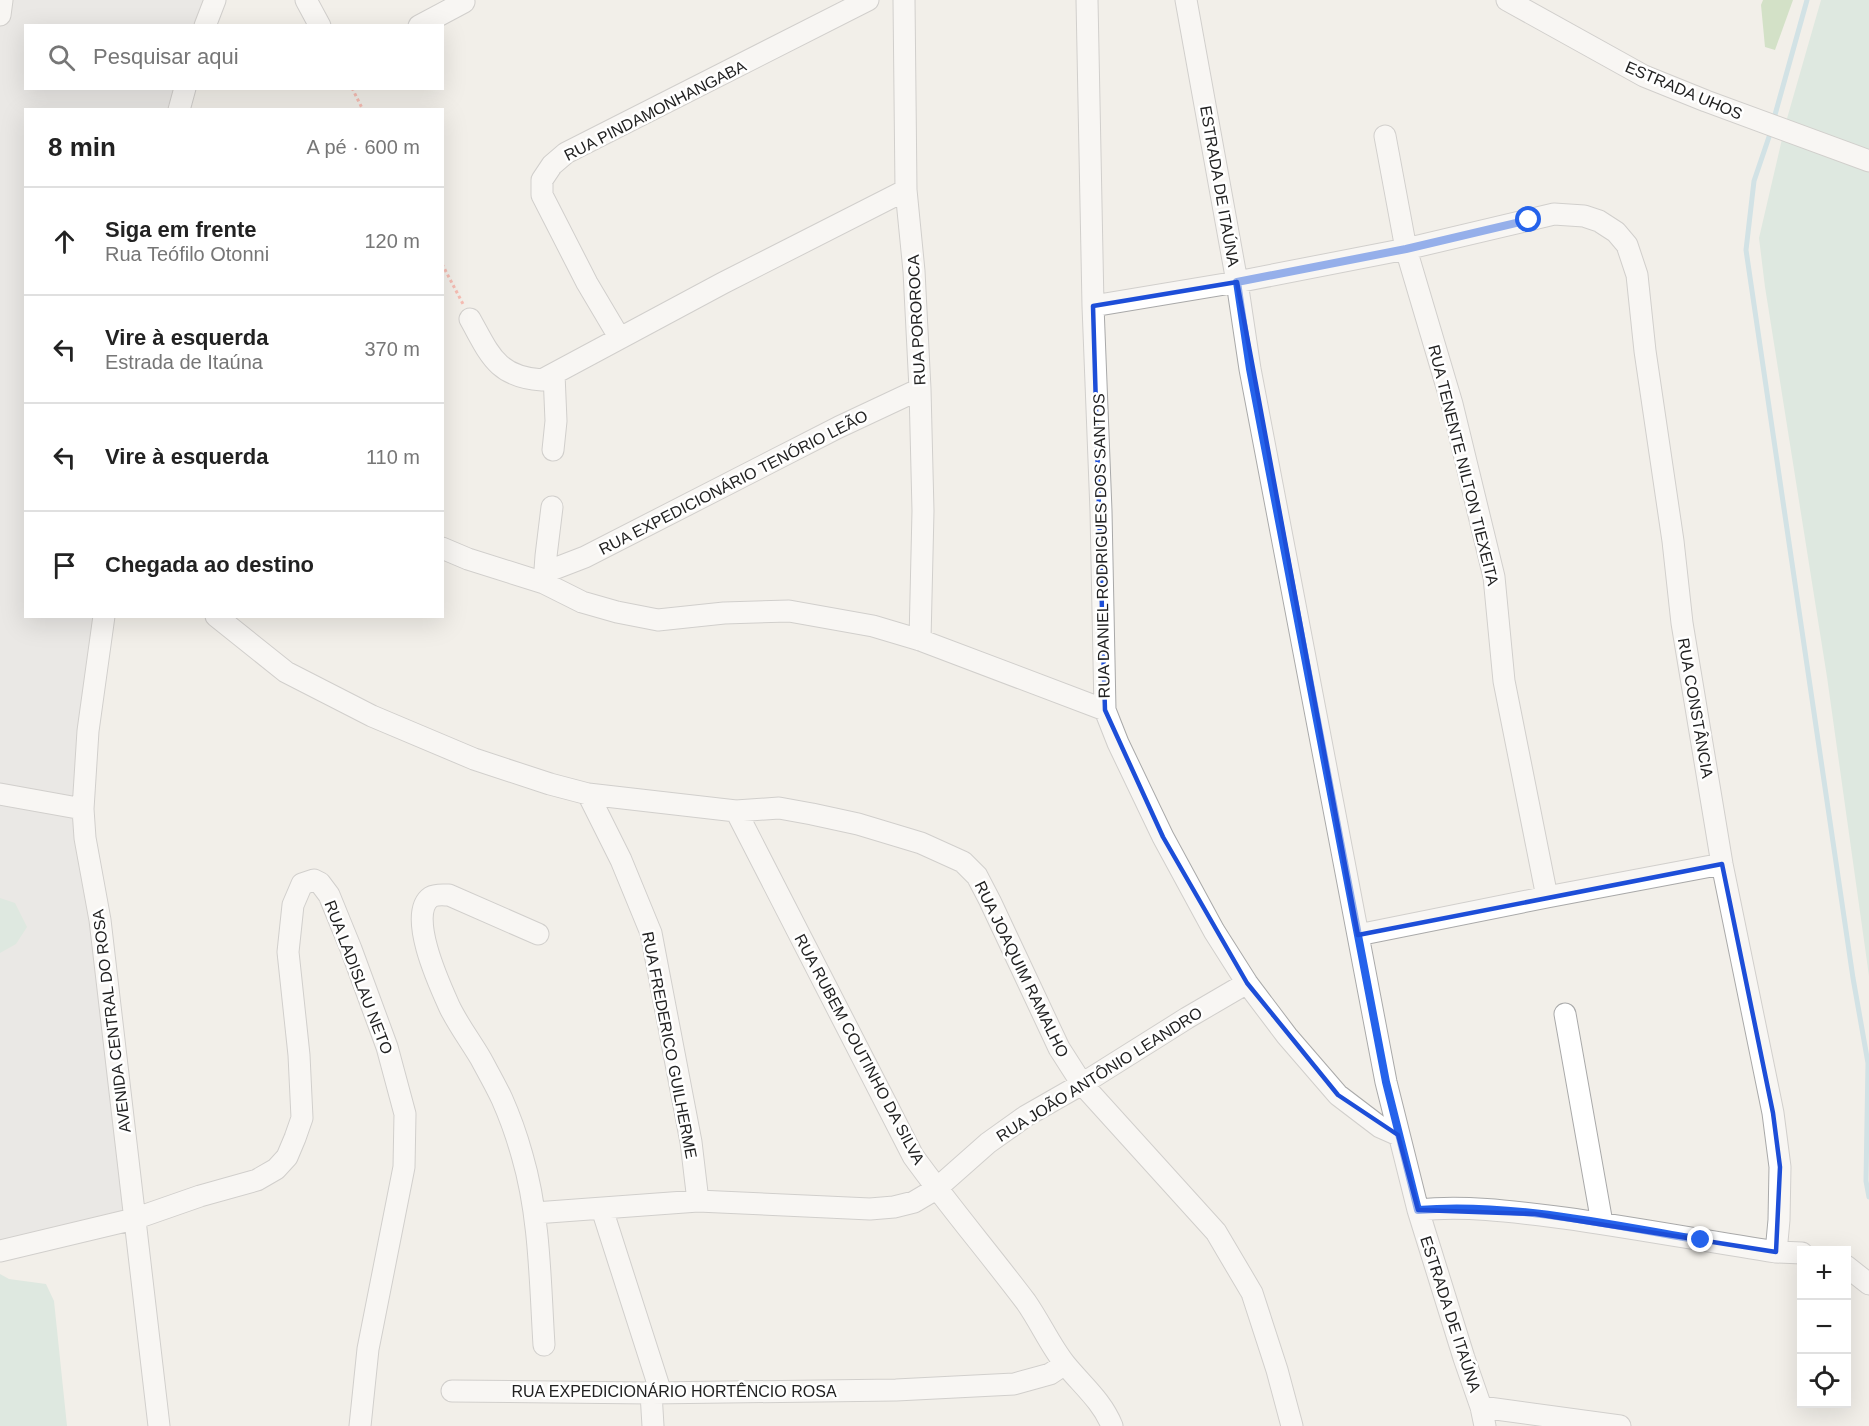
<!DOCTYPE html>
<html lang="pt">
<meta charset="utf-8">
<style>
body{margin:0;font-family:Arial,sans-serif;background:#f2f2f2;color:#222}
.controls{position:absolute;right:18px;bottom:18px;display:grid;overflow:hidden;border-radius:0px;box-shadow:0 6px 24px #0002}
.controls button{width:54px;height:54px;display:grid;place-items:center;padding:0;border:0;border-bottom:2px solid #e0e0e0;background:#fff;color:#222;font:30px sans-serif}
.stop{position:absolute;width:18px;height:18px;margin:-14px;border:4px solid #2563eb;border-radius:50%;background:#fff}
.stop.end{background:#2563eb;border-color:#fff;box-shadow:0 2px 6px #0008}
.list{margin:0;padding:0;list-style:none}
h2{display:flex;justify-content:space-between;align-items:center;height:78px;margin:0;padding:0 24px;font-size:26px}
h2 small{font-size:20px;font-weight:400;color:#767676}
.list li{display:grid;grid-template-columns:39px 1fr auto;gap:18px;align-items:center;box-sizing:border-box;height:108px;padding:0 24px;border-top:2px solid #e0e0e0}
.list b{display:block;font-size:22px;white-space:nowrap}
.list p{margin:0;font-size:20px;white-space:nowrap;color:#767676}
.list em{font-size:20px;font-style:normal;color:#767676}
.icon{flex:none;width:33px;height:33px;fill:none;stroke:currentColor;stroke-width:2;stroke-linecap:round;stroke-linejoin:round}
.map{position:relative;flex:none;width:1869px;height:1426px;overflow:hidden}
.search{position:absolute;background:#fff;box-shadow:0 6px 24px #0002;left:24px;top:24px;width:420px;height:66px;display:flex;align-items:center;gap:15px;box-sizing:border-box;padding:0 21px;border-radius:0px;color:#767676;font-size:22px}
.panel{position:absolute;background:#fff;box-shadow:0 6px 24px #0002;left:24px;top:108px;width:420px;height:510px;border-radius:0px}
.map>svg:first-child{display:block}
.residential{fill:#e0dfdf}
.forest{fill:#add19e}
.wetland{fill:#c6e0d4}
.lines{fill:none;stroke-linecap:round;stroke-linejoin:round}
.stream{stroke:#aad3df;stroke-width:5}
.minor-casing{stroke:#a9a9a9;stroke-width:23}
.path{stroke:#fa8072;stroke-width:3;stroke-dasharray:3 3;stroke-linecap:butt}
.minor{stroke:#fff;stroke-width:21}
.route{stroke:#2563eb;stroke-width:8}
.marked{fill:none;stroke:#1d4ed8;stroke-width:4.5;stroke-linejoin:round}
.labels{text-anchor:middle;stroke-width:5;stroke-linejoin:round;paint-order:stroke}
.street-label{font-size:16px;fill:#222;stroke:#fff}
</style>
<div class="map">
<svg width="1869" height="1426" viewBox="0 0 1869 1426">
<rect width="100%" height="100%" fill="#f2efe9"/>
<path class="residential" d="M0 0H213L199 25 26 26V88L184 89 180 109 26 110V616L104 617 78 808 128 1227 0 1261Z"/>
<path class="forest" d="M1763 0H1793L1775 50 1765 47 1761 5Z"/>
<path class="wetland" d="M1821 0H1869V976L1827 677 1765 287 1759 238 1786 122Z
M0 898 15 903 27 927 16 944 0 953Z
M0 1274 9 1279 46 1284 54 1301 67 1426H0Z"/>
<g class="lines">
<path class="stream" d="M1773 122 1807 0
M1771 131 1754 181 1746 250 1853 978 1868 1063 1866 1181 1869 1197"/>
<defs>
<path id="minor" d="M306 0 320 26
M904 0 906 190 914 271 920 389 923 511 920 640
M1087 0 1093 306 1101 511 1105 710 1118 743 1163 837 1214 931 1247 983 1287 1036 1338 1095 1380 1127 1398 1135
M1186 0 1237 282 1250 369 1386 1082 1418 1210 1464 1358 1481 1407 1485 1426
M1507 0 1644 76 1706 101 1869 161
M0 15 2 0
M205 26 215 0
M419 26 464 2
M179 110 185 88
M1385 136 1406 249 1452 404 1494 577 1504 681 1547 897
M1093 306 1237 282 1406 249 1554 214 1584 216 1599 221 1616 232 1627 245 1637 275 1645 351 1673 541 1682 623 1722 864 1773 1113 1780 1167 1779 1220 1776 1252
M470 319C490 355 497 377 542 380L723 283 906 190
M619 337 587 283 542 195V180L552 165 566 153 868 0
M553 450 556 421 554 374
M442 548 468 559 544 583 582 602 617 612 658 620 724 613 789 611 873 626 920 640 1105 710
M546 572 585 557 839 427 920 389
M544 583 546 556 552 507
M104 616 88 731 83 809 85 838 100 920 159 1426
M216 616 286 672 372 716 474 759 550 784 588 794 736 811 779 808 812 814 858 824 921 843 963 862 977 876 990 901 1059 1048 1082 1084 1216 1232 1252 1293 1277 1370 1292 1426
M0 794 83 809
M588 794 621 860 651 933 691 1142 698 1201
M736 811 913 1156C949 1206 989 1253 1026 1302 1040 1322 1050 1345 1065 1364 1082 1385 1102 1401 1112 1426
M538 934 449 895C443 895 436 894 431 897 406 914 441 988 450 1008 459 1026 471 1042 481 1059 488 1072 496 1086 502 1099 510 1117 517 1137 522 1155 540 1216 540 1282 544 1345
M1358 935 1547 897 1722 864
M1565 1014 1602 1223
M602 1209 661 1393
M1418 1210C1467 1205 1516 1212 1564 1218 1635 1228 1705 1241 1776 1252L1802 1253
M535 1213 698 1201 870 1209 894 1207 914 1202 936 1189 988 1143 1026 1116 1082 1084 1187 1018 1247 983
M0 1251 134 1219 200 1196 257 1180 276 1169 287 1157 295 1138 302 1118 299 1055 288 952 293 905 302 884 314 880 320 883 329 895 351 949 387 1047 405 1114 404 1167 368 1349 360 1426
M1846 1266 1869 1284
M452 1391 651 1393 896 1390 1014 1384 1050 1374 1065 1364
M651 1393 653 1426
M1481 1407 1620 1426"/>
</defs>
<use href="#minor" class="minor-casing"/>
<path class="path" d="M352 88 363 110
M442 264 463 304"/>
<use href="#minor" class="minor"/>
</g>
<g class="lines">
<path class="route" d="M1529 220 1406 249 1237 282 1250 369 1386 1082 1418 1210C1508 1202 1612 1225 1701 1240"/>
</g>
<path d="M0 0H1869V1426H0ZM1237 282 1358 935 1722 864 1773 1113 1780 1167 1776 1252 1535 1214 1418 1210 1398 1135 1338 1095 1247 983 1163 837 1105 710 1093 306Z" fill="#f2efe9" fill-opacity=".55" fill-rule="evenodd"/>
<path class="marked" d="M1237 282 1358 935 1722 864 1773 1113 1780 1167 1776 1252 1535 1214 1418 1210 1398 1135 1338 1095 1247 983 1163 837 1105 710 1093 306Z"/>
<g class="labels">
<g class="street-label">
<text transform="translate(1684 90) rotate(23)" y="6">ESTRADA UHOS</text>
<text transform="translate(655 110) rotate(-27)" y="6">RUA PINDAMONHANGABA</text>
<text transform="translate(1220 186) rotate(80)" y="6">ESTRADA DE ITAÚNA</text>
<text transform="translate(916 320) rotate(-93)" y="6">RUA POROROCA</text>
<text transform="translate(1464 465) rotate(76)" y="6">RUA TENENTE NILTON TIEXEITA</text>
<text transform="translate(733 482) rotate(-27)" y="6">RUA EXPEDICIONÁRIO TENÓRIO LEÃO</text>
<text transform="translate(1101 546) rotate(-91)" y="6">RUA DANIEL RODRIGUES DOS SANTOS</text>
<text transform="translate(1696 708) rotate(80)" y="6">RUA CONSTÂNCIA</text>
<text transform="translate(1022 969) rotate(64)" y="6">RUA JOAQUIM RAMALHO</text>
<text transform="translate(359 977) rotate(69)" y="6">RUA LADISLAU NETO</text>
<text transform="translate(111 1021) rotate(-97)" y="6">AVENIDA CENTRAL DO ROSA</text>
<text transform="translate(670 1045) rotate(79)" y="6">RUA FREDERICO GUILHERME</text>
<text transform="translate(860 1049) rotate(62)" y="6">RUA RUBEM COUTINHO DA SILVA</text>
<text transform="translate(1099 1074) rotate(-32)" y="6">RUA JOÃO ANTÔNIO LEANDRO</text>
<text transform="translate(1451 1314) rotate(72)" y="6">ESTRADA DE ITAÚNA</text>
<text x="674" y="1397">RUA EXPEDICIONÁRIO HORTÊNCIO ROSA</text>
</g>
</g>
</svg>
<div class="controls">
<button>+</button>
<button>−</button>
<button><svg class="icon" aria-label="locate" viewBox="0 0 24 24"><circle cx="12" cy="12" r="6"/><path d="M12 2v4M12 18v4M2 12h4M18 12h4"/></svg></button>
</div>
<div class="stop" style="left:1529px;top:220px"></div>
<div class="stop end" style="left:1701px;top:1240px"></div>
<div class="search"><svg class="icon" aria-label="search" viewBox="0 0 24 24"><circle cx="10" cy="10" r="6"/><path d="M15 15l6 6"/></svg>Pesquisar aqui</div>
<section class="panel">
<h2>8 min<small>A pé · 600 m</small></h2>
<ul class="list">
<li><svg class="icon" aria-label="ahead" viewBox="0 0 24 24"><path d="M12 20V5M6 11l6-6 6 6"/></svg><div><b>Siga em frente</b><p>Rua Teófilo Otonni</p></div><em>120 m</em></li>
<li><svg class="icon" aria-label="left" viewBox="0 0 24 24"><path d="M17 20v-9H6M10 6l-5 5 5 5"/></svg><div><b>Vire à esquerda</b><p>Estrada de Itaúna</p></div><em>370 m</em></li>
<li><svg class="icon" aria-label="left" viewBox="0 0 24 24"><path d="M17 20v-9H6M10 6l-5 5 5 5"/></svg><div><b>Vire à esquerda</b></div><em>110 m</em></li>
<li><svg class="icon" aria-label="arrive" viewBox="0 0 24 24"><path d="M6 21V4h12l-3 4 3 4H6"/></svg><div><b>Chegada ao destino</b></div></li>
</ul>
</section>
</div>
